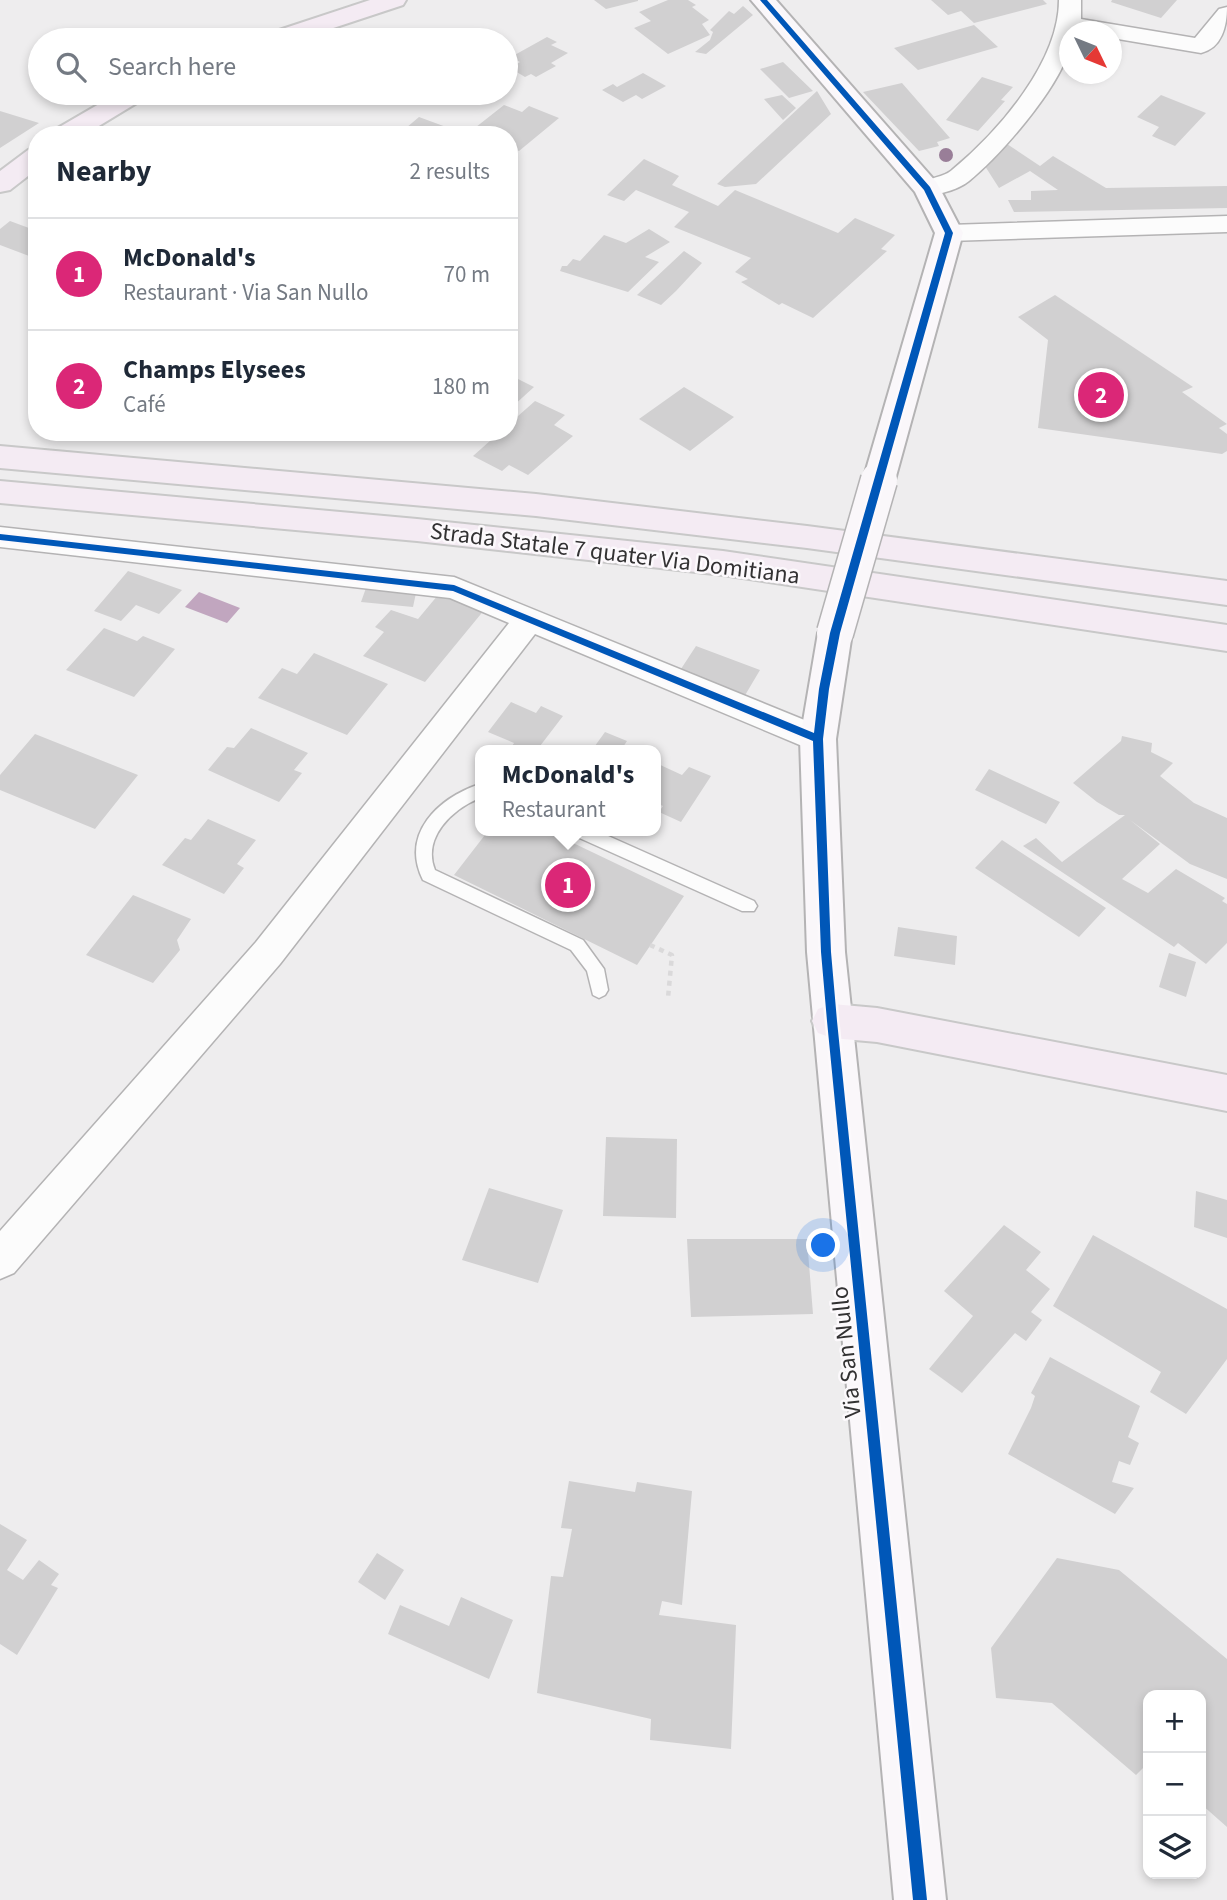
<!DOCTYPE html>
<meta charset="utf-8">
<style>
body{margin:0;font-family:"Source Sans 3",sans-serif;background:#f6f6f7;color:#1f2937}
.controls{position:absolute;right:21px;bottom:21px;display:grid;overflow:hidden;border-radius:14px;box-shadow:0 4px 10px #0003}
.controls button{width:63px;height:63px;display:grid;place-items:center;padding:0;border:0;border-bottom:2px solid #e0e1e3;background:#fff;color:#1f2937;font:35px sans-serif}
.compass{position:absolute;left:1059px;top:21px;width:63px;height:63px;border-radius:50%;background:#fff;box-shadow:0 4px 10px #0003;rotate:133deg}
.you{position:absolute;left:824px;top:1246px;width:24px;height:24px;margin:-18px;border:5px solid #fff;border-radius:50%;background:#1a73e8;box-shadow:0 0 0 10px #1a73e833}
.badge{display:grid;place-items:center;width:46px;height:46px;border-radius:50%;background:#db2777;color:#fff;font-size:23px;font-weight:700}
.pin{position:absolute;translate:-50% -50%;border:4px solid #fff;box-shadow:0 2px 7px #0006}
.popup{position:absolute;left:475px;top:745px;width:186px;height:91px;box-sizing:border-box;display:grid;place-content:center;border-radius:14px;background:#fff;filter:drop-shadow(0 2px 5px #0005);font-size:23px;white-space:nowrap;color:#747a83}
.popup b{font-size:26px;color:#1f2937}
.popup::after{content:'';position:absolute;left:50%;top:100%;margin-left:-14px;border:14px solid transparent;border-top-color:#fff}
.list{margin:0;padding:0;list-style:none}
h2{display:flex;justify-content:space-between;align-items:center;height:91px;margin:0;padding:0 28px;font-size:30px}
h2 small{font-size:23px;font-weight:400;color:#747a83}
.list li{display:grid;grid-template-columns:46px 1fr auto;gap:21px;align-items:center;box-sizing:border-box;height:112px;padding:0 28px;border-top:2px solid #e0e1e3}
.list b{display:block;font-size:26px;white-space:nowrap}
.list p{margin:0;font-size:23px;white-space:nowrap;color:#747a83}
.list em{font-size:23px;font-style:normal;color:#747a83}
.icon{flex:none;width:38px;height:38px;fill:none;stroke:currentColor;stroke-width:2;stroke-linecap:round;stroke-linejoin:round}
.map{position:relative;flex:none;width:1227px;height:1900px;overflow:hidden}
.search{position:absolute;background:#fff;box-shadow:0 4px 10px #0003;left:28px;top:28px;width:490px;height:77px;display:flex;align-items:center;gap:18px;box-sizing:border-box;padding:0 24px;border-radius:38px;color:#747a83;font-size:26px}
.panel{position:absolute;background:#fff;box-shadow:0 4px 10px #0003;left:28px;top:126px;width:490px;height:315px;border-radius:28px}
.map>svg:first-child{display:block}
.water{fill:#c1a6bf}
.building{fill:#d1d0d1}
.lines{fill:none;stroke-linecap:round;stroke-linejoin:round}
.lane-casing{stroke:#b4b3b4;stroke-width:3}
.street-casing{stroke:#b4b3b4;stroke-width:3}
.secondary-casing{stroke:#b4b3b4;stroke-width:4}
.highway-casing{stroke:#c8c8c8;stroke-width:4}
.path{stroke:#dad9da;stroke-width:4.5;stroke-dasharray:5 5;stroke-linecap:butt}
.lane{fill:#fcfcfc;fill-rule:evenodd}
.street{fill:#fcfcfc;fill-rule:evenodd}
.secondary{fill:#faf7fa;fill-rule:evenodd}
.highway{fill:#f4ebf3;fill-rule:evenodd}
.secondary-bridge-casing{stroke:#b4b3b4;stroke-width:39;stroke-linecap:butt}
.secondary-bridge{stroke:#faf7fa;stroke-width:36}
.cycleway-casing{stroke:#fcf9fc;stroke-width:5}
.cycleway{fill:#0057b8;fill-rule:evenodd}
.tree{fill:#997e98}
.labels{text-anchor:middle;stroke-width:5;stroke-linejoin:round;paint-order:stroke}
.street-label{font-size:24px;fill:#333233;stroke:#fcf9fc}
</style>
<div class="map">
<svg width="1227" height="1900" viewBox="0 0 1227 1900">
<rect width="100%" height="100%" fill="#eeedee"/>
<path class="water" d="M199 592 240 608 227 623 185 607Z"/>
<path class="building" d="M594 0H638V1L606 9Z
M668 0H688L696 5 692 7 709 20 702 24 710 35 668 54 634 28 651 21 639 12Z
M931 0H1043L1047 4 974 23 961 11 948 15Z
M1112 0H1177L1161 18 1111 2Z
M743 6 753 15 706 54 695 52 710 40 713 32 710 30 729 11 734 14Z
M974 25 998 47 918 70 894 48Z
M547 37 557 42 551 45 568 53 551 63 556 66 536 77 531 74 525 77 510 68 520 62 511 57Z
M783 62 813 91 789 98 760 69Z
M643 73 666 86 642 99 636 95 623 102 602 90 613 84 617 87Z
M982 77 1013 87 1001 100 1005 101 978 131 946 120Z
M902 83 950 138 937 142 939 146 919 151 863 92Z
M817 91 831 114 756 184 725 187 717 184Z
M782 95 796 108 783 120 764 99Z
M1161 95 1206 113 1175 146 1152 136 1159 127 1137 117Z
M504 105 522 112 529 106 559 118 519 151 509 147V135H479L471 131Z
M0 111 39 123 0 148Z
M419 117 457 131 453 135H423L406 128Z
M1007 144 1040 166 1053 156 1106 188 1227 186V208L1014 212 1008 200H1031V191L1058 190 1030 171 999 188 983 163 993 150Z
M644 159 679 176 672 185 718 206 735 190 838 233 855 218 895 235 881 249 887 251 813 318 782 303 779 305 741 282 748 279 735 272 751 258 674 227 689 212 636 190 624 201 607 195Z
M10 221 37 231V259L0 245V229Z
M649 229 670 242 645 257 659 262 628 292 560 271 562 266H567L573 259 580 261 604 235 626 243Z
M684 251 702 263 676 291 661 305 637 295Z
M1055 295 1193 387 1182 392 1227 424 1219 428 1227 434V451L1222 454 1038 428 1048 340 1018 317Z
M510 375 534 387 512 407 509 405Z
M684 387 734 417 690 451 639 419Z
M535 401 565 415 554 425 573 436 528 475 509 465 502 471 473 456 500 432H509V424Z
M128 571 182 590 159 614 136 605 121 621 94 611Z
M366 588 416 593 413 607 361 602Z
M438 595 485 609 425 682 363 656 384 632 375 627 391 610 418 619Z
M104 628 137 641 143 636 175 649 134 697 66 670Z
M696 646 760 670 744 697 679 672Z
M314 653 388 684 347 735 258 698 282 668 297 674Z
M511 702 536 713 541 706 563 716 537 750H516L511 748 514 743 488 732Z
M251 728 308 753 294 770 302 773 279 802 208 770 227 747 234 748Z
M605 732 627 741 621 750H592Z
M35 734 138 775 95 829 0 790V775Z
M1122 736 1152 743 1151 752 1173 763 1160 776 1194 803 1227 818V879L1190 864 1130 820 1160 844 1122 879 1148 893 1176 869 1225 898 1222 901 1227 904V943L1206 964 1178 943 1174 947 1023 846 1036 838 1062 862 1125 815H1119L1097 802 1073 783 1121 741Z
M656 763 682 775 689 767 711 776 681 822 659 812 663 806 656 803Z
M989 769 1060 802 1046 824 975 790Z
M208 819 256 840 237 864 244 868 224 894 162 865 185 838 191 840Z
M488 831H548L684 896 637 965 454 875Z
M1002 840 1106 908 1079 937 975 868Z
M133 895 191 919 177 940 180 950 153 983 86 955Z
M898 927 957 936 955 965 894 956Z
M1169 953 1196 962 1186 997 1159 987Z
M606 1137 677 1139 676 1218 603 1216Z
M489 1188 563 1210 538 1283 462 1260Z
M1196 1191 1227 1200V1238L1194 1227Z
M1004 1225 1041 1252 1026 1270 1050 1289 1031 1312 1042 1320 1026 1341 1015 1333 962 1393 929 1369 973 1316 944 1291Z
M1093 1235 1227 1309V1359L1186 1414 1150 1392 1161 1372 1053 1306Z
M687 1239H807L813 1314 691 1317Z
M1050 1357 1140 1406 1128 1437 1139 1443 1130 1465 1119 1461 1112 1482 1134 1488 1115 1514 1008 1454 1031 1408 1035 1396 1031 1393Z
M569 1481 635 1492 637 1482 692 1491 682 1605 662 1601 659 1615 736 1625 731 1749 650 1740 651 1719 537 1693 551 1576 563 1577 572 1529 561 1528Z
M0 1524 27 1540 7 1570 23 1580 39 1560 59 1574 51 1585 58 1588 17 1655 0 1644Z
M377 1553 404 1570 385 1600 358 1582Z
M1057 1558 1119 1570 1227 1659V1827L1201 1804V1695H1148V1763L1136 1775 1052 1703 996 1698 991 1648Z
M461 1597 513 1620 489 1679 388 1634 400 1605 449 1626Z"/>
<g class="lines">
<defs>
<path id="lane" d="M480 784V798C452 809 422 838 435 870L583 940 604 969 608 990 605 995 599 998 593 995 587 971 571 950 423 880C400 834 438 798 480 784Z
M573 831H597L754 901 757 906 754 911H742L575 836Z"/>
<path id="street" d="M1059 0H1081V19L1195 38 1219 9 1227 7C1227 26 1222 48 1201 53L1112 38V32H1070C1070 38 1071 46 1068 53 1056 91 1001 155 969 181 958 190 932 198 918 194L915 189C923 177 942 179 952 170 999 131 1059 62 1059 0Z
M1227 216V232L949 241 940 238 936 233 940 228 949 225Z
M0 527 454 577 829 730 834 739 829 748 818 751 807 748 535 634 280 964 14 1273 0 1279V1231L256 942 509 623 450 598 0 547Z"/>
<path id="secondary" d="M751 0H776L937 183 963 233 895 480 890 488 879 491 868 488 863 480 935 233 915 192Z
M835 620 847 624 852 633 836 739 845 952 946 1900H894L807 952 800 739 818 633 823 624Z"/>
<path id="highway" d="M370 0H406L403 5 297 40H261L264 35Z
M118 93H149L145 98 84 135H52L56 129Z
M37 148V169L10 190 0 192V171L28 150Z
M0 446 536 494 807 526 1227 581V605L807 548 536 516 0 468Z
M0 481 417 519 723 551 1227 625V651L723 575 417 541 0 503Z
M832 1004 877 1008 1227 1075V1111L877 1042 832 1038 818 1033 812 1021 818 1009Z"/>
</defs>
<use href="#lane" class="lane-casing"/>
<use href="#street" class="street-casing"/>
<use href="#secondary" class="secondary-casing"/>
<use href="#highway" class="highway-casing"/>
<path class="path" d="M650 945 672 955 668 998"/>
<use href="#lane" class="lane"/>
<use href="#street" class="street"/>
<use href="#secondary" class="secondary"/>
<use href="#highway" class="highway"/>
<defs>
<path id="secondary-bridge" d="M835 633 879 480"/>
</defs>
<use href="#secondary-bridge" class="secondary-bridge-casing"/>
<use href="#secondary-bridge" class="secondary-bridge"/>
<defs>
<path id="cycleway" d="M760 0H767L930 187 953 233 840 633 829 689 823 739 831 952 837 1021 927 1900H913L827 1021 821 952 813 741 453 591 0 540V534L454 585 814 733 819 689 830 633 945 233 924 190Z"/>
</defs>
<use href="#cycleway" class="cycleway-casing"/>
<use href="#cycleway" class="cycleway"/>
</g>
<circle class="tree" cx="946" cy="155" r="7"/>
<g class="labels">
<g class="street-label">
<text transform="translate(615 553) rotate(7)" y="8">Strada Statale 7 quater Via Domitiana</text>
<text transform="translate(846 1352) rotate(-96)" y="8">Via San Nullo</text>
</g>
</g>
</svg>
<div class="controls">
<button>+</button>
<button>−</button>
<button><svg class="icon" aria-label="layers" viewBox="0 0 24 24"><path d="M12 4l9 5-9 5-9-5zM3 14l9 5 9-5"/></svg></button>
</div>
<svg class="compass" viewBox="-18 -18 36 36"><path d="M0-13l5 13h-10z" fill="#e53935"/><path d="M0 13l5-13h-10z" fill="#747a83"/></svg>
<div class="you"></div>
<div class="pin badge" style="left:568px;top:885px">1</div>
<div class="popup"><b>McDonald's</b>Restaurant</div>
<div class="pin badge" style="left:1101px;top:395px">2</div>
<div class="search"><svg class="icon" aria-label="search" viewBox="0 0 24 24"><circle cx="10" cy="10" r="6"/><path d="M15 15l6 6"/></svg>Search here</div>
<section class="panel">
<h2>Nearby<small>2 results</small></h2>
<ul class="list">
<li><span class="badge">1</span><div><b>McDonald's</b><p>Restaurant · Via San Nullo</p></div><em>70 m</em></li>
<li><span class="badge">2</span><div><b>Champs Elysees</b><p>Café</p></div><em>180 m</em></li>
</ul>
</section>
</div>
